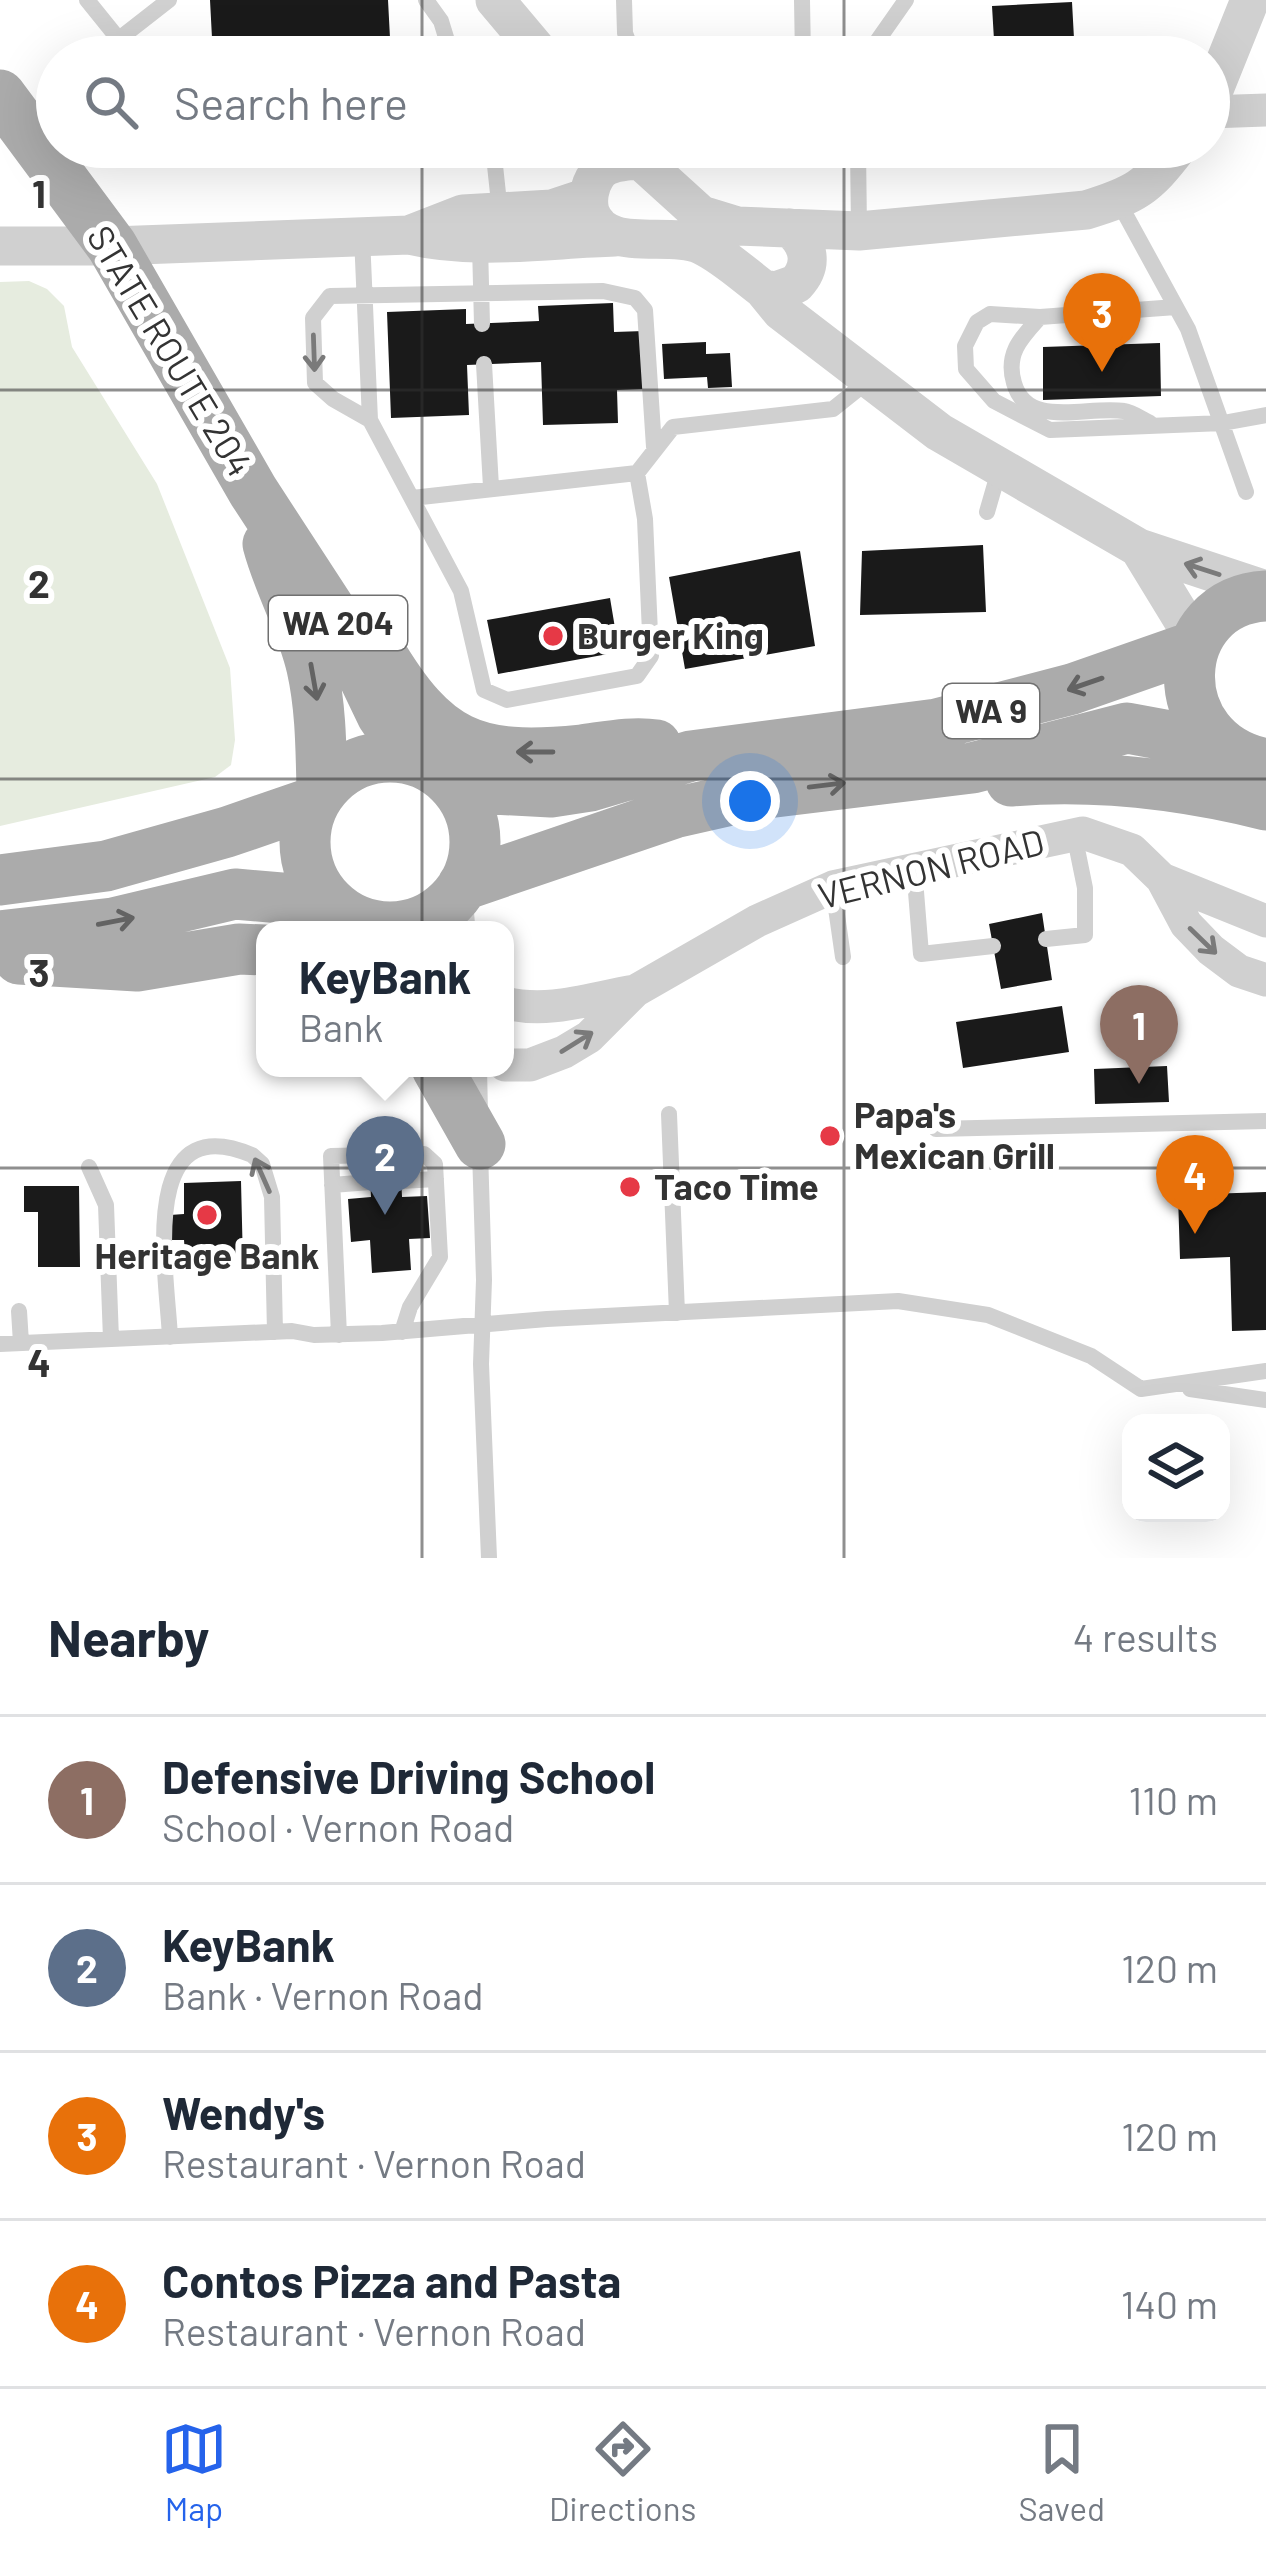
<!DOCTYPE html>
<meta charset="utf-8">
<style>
body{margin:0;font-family:Barlow,sans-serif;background:#f6f6f7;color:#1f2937}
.controls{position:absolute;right:36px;bottom:36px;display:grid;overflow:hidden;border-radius:24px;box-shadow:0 12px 48px #0002}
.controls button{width:108px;height:108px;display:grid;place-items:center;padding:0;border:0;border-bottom:3px solid #e0e1e3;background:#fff;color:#1f2937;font:60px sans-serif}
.you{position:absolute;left:750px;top:801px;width:42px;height:42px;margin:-30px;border:9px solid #fff;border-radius:50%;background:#1a73e8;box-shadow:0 0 0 18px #1a73e833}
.badge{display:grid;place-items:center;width:78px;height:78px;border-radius:50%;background:#2563eb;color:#fff;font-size:39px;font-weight:700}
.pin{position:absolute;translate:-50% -99px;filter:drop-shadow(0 3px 6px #0008)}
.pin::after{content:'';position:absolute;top:63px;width:42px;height:36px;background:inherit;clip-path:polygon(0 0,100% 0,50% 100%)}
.popup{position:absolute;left:256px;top:921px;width:258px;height:156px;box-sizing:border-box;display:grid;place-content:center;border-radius:24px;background:#fff;filter:drop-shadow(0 3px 9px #0005);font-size:39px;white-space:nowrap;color:#747a83}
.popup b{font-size:45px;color:#1f2937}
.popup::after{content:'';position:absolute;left:50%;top:100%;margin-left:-24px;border:24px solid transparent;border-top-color:#fff}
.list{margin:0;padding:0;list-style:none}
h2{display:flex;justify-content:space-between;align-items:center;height:156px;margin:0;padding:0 48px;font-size:51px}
h2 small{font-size:39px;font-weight:400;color:#747a83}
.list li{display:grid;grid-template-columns:78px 1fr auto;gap:36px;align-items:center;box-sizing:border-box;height:168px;padding:0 48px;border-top:3px solid #e0e1e3}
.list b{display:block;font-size:45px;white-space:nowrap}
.list p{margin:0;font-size:39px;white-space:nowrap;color:#747a83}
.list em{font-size:39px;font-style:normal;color:#747a83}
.icon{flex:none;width:66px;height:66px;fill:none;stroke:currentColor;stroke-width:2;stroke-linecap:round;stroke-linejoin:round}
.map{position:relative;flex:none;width:1266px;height:1558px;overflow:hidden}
.search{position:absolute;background:#fff;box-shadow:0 12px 48px #0002;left:36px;right:36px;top:36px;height:132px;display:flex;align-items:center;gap:30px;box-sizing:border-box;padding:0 42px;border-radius:66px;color:#747a83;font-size:45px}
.sheet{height:828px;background:#fff}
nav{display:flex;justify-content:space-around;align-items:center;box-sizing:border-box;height:168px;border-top:3px solid #e0e1e3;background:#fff;font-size:33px;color:#747a83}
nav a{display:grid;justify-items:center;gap:6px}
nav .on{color:#2563eb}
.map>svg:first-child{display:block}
.green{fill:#e6ecdf}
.building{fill:#1a1a1a}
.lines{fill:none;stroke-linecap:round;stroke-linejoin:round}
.service{stroke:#d0d0d0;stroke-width:16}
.minor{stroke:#d0d0d0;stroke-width:33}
.tertiary{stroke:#d0d0d0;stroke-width:39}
.primary{stroke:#ababab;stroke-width:51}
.tree{fill:#a2b095}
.oneway{stroke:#7a7a7a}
.oneway2{stroke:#636363}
.grid{fill:none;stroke:#333;stroke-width:3;stroke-opacity:0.55}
.poi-dot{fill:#e63946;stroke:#fff;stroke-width:4.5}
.labels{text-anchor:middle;stroke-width:12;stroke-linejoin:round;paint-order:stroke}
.shield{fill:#fff;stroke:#707070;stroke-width:3}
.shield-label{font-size:33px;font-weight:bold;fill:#333}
.street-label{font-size:36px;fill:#333;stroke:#fff}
.poi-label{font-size:36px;font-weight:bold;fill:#333;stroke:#fff;text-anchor:start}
.grid-label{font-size:39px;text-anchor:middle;font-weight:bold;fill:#333;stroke:#fff;stroke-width:12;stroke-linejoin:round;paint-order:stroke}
</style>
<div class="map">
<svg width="1266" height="1558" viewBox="0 0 1266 1558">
<rect width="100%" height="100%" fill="#fff"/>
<path class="green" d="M29 281 47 289 64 306 72 347 157 484 230 668 235 740 231 765 215 777 0 826V282Z"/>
<path class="building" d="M210 0H388L391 57H213Z
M1072 2 1075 57H995L992 6Z
M914 147H1033V151L915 157Z
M613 303 614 332 644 331 646 389 617 390 618 423 543 425 541 362 467 365 469 415 391 418 387 312 466 309V324L539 321 538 306Z
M706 342V354L730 353 732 387 708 388 707 377 664 379 662 344Z
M1160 343 1161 396 1043 400V347Z
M983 545 986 612 860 615 862 551Z
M800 551 815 646 685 669 669 577Z
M610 598 619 652 498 674 487 620Z
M1042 913 1052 980 1001 989 989 924Z
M1062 1006 1069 1052 963 1068 956 1022Z
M1167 1066 1169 1102 1095 1104 1094 1069Z
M401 1176 402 1197 427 1196 430 1238 409 1239 411 1270 372 1273 370 1240 351 1242 348 1199 371 1197 370 1178Z
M241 1181 243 1264 186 1267 184 1240H171L170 1215 184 1214V1183Z
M24 1186H79L80 1267H38V1212H24Z
M1266 1192V1330L1232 1331 1230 1257 1180 1259 1178 1195Z"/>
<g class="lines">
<path class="service" d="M87 0 133 57
M426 0 441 21 452 57
M624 0 625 33 634 57
M802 0 803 57
M119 39 169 0
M866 57 906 0
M493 147 500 212
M858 147 859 230
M1118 201 1188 329 1246 492
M362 237 370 420 461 591 484 690 507 700 637 676 651 656 645 519 637 473
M480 245 482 324
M1176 307 1040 317 990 314 977 322 965 346 966 369 994 401 1050 430 1223 423 1266 415
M1040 317C1022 337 1005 353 1014 383 1027 430 1088 405 1124 411 1132 412 1142 419 1150 423
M484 364 491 487
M370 420 333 399 315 383 313 318 330 296 603 291 635 298 645 310 654 447
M412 498 637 473 673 427 833 409 868 381
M987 512 1000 467
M914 867 921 954 993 946
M833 887 843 957
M1046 939 1085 935V888L1074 834
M479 1068 480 1113
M669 1114 677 1313
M936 1129 1266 1121
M480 1151 484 1280 481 1364 489 1558
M89 1167 106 1205 111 1339
M401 1181 436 1179
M332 1185 370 1182
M19 1311 21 1343
M339 1335 331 1156 424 1154 435 1164 440 1257 410 1307 402 1332
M170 1337C167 1274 136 1106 252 1155L262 1164 272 1197 275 1332
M0 1344 292 1331 314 1335 382 1333 547 1319 898 1301 988 1315 1091 1356 1141 1389 1266 1371
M1190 1389 1266 1400"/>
<path class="minor" d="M1209 112 1266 110
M1162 879 1266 921
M456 896 459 930
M380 927 384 930
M505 1003C550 1014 591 998 635 991
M505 1065H530L564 1052 589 1037 635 991 757 921 833 887 1083 833 1132 850 1162 879 1186 924 1211 950 1239 971 1266 980"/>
<path class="tertiary" d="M495 0 543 57
M1209 102 1250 0
M626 147 701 215 737 226 859 231 1086 210C1135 195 1147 188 1178 147
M639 160C625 161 604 162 596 176 589 186 587 201 590 212 605 255 668 230 701 245 724 256 743 274 763 289L776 291 796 284C814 265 809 244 790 228
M409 235 463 214 552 209 588 197
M0 246H112L409 235C476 251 547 239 615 237
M763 289 781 311 939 432 1139 548 1266 590
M1139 548 1197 643"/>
<path class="primary" d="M0 95 112 246 253 491 335 617 382 715 413 760
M268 544C279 586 303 626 312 668 321 708 321 749 322 790
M1266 596C1168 601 1160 743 1266 764
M379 650C435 744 474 761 581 750 605 747 632 741 656 745
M305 842a85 85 0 1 1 170 0a85 85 0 1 1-170 0Z
M1011 781C1098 774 1181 784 1266 805
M455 787 551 792 590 786 691 756 937 724 1072 689 1195 646
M0 880 106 866 227 832 314 802
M463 885 674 813 758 794 972 768 1127 728 1219 745
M0 936 113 923 235 894 328 902
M19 959 137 966 239 949 265 950
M437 1068 480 1144"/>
</g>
<circle class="tree" cx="778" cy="1189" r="10"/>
<defs><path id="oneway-shaft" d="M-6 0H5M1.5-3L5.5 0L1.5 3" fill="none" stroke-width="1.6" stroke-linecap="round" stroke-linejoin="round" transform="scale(3)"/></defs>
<g class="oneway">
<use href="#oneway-shaft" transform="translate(314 353) rotate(88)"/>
<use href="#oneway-shaft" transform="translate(1202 569) rotate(-162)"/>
<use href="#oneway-shaft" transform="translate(1203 941) rotate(44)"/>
<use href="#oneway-shaft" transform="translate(577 1042) rotate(-32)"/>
<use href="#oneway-shaft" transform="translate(262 1175) rotate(-114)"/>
</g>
<g class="oneway2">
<use href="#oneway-shaft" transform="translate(314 682) rotate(80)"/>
<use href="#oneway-shaft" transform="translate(1085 684) rotate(161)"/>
<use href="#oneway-shaft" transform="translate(535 752) rotate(180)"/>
<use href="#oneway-shaft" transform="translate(827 785) rotate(-7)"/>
<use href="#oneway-shaft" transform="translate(116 921) rotate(-11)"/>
</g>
<path class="grid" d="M422 0V57M844 0V57M422 147V1558M844 147V1558M0 390H1266M0 779H1266M0 1168H1266"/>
<g class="poi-dot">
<circle cx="553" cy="636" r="12"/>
<circle cx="830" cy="1136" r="12"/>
<circle cx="630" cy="1187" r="12"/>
<circle cx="207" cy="1215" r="12"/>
</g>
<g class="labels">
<g class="shield">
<rect x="269" y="596" width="138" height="54" rx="9"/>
<rect x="943" y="684" width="96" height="54" rx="9"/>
</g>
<g class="shield-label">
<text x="338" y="635">WA 204</text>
<text x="991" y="723">WA 9</text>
</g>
<g class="street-label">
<text transform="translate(170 351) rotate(59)" y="13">STATE ROUTE 204</text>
<text transform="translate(931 869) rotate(-14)" y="13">VERNON ROAD</text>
</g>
<g class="poi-label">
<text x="577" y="649">Burger King</text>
<text x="854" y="1128">Papa's<tspan x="854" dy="41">Mexican Grill</tspan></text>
<text x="654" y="1200">Taco Time</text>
<text x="207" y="1269" text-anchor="middle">Heritage Bank</text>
</g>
</g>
<g class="grid-label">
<text x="39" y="208">1</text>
<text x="39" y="598">2</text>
<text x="39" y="987">3</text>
<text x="39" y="1377">4</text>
</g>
</svg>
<div class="controls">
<button><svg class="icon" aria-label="layers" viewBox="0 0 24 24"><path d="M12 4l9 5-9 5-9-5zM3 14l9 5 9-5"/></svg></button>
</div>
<div class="you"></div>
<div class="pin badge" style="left:1139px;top:1084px;background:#8d6e63">1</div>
<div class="pin badge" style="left:385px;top:1215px;background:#5c6f8a">2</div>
<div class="popup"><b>KeyBank</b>Bank</div>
<div class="pin badge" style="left:1102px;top:372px;background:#e8710a">3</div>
<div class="pin badge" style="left:1195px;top:1234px;background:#e8710a">4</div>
<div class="search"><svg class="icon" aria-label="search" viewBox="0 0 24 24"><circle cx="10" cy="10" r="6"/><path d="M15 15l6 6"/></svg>Search here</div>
</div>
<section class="sheet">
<h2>Nearby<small>4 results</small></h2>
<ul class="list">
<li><span class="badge" style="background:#8d6e63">1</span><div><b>Defensive Driving School</b><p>School · Vernon Road</p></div><em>110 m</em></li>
<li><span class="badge" style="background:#5c6f8a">2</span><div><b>KeyBank</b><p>Bank · Vernon Road</p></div><em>120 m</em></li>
<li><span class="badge" style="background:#e8710a">3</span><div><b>Wendy's</b><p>Restaurant · Vernon Road</p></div><em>120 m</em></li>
<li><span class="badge" style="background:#e8710a">4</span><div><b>Contos Pizza and Pasta</b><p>Restaurant · Vernon Road</p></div><em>140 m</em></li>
</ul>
</section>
<nav>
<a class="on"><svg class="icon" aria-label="map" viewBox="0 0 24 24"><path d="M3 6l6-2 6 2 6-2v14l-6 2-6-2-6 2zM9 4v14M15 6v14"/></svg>Map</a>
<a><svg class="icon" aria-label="directions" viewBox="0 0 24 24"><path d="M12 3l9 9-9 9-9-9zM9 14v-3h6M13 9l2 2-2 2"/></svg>Directions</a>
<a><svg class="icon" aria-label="saved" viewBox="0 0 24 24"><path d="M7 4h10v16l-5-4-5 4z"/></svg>Saved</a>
</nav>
